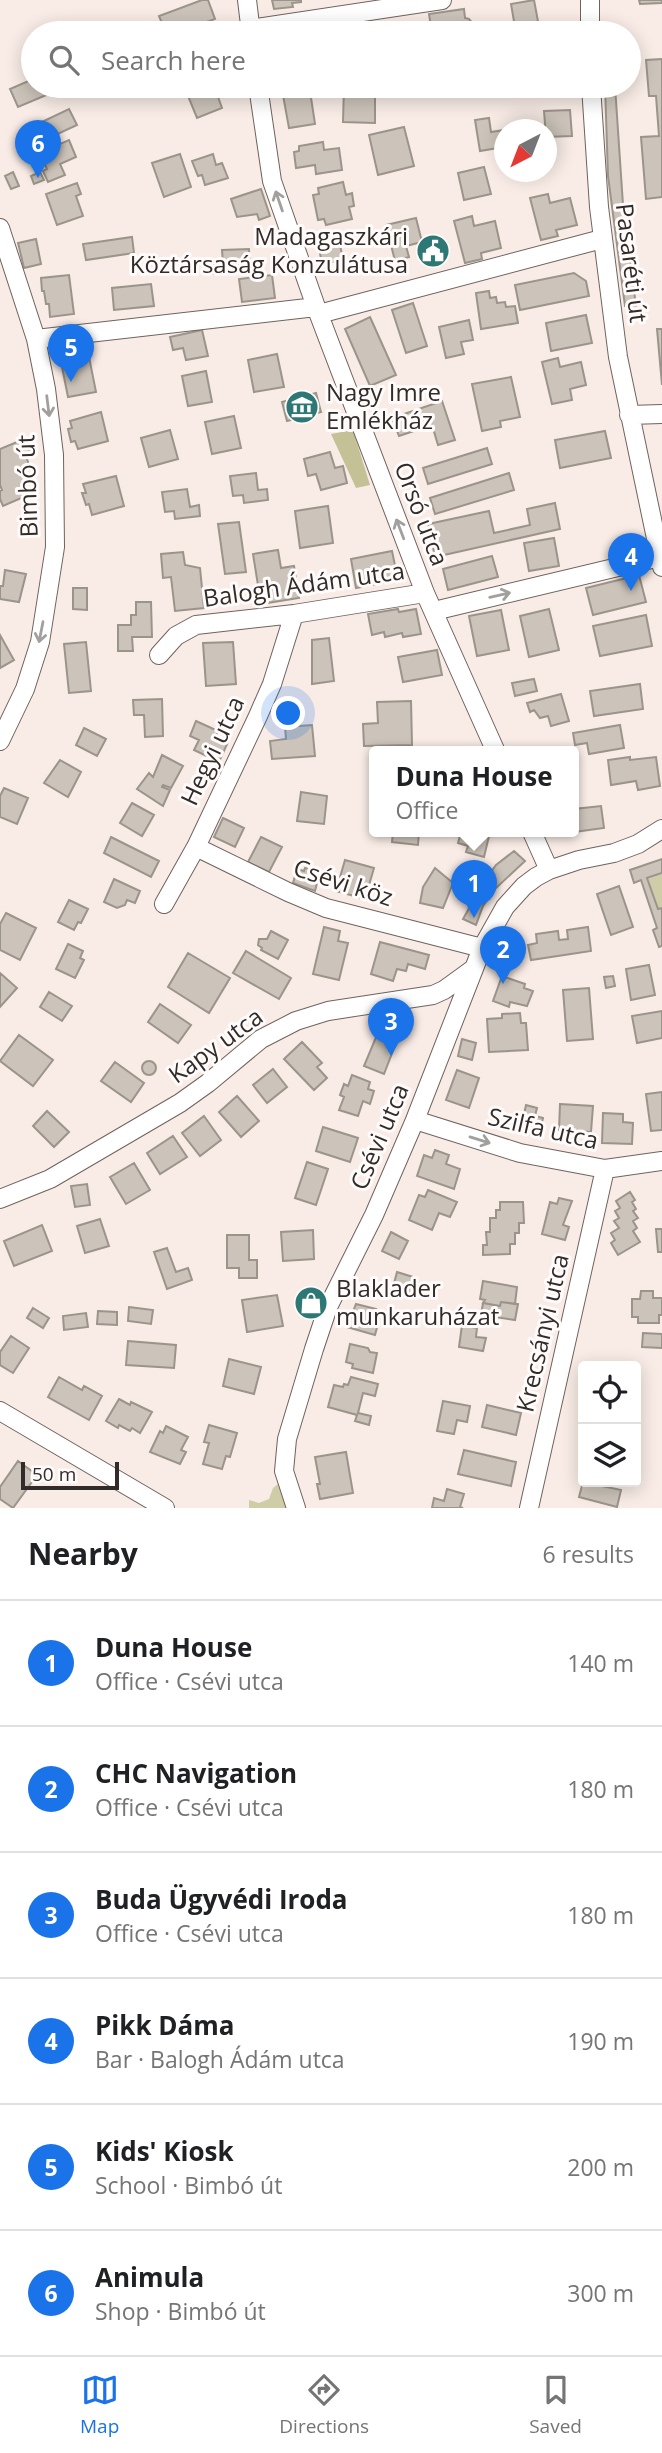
<!DOCTYPE html>
<meta charset="utf-8">
<style>
body{margin:0;font-family:"Open Sans",sans-serif;background:#f6f6f6;color:#202124}
.controls{position:absolute;right:21px;bottom:21px;display:grid;overflow:hidden;border-radius:7px;box-shadow:0 4px 18px #0003}
.controls button{width:63px;height:63px;display:grid;place-items:center;padding:0;border:0;border-bottom:2px solid #e0e0e0;background:#fff;color:#202124;font:35px sans-serif}
.compass{position:absolute;left:494px;top:119px;width:63px;height:63px;border-radius:50%;background:#fff;box-shadow:0 4px 18px #0003;rotate:222deg}
.scale{position:absolute;left:21px;bottom:18px;width:98px;box-sizing:border-box;padding-left:7px;border:4px solid #312c2a;border-top:0;font-size:19px;line-height:24px;white-space:nowrap;color:#312c2a;-webkit-text-stroke:5px #fefbfa;paint-order:stroke}
.you{position:absolute;left:289px;top:714px;width:24px;height:24px;margin:-18px;border:5px solid #fff;border-radius:50%;background:#1a73e8;box-shadow:0 0 0 10px #1a73e833}
.badge{display:grid;place-items:center;width:46px;height:46px;border-radius:50%;background:#1a73e8;color:#fff;font-size:23px;font-weight:700}
.pin{position:absolute;translate:-50% -58px;filter:drop-shadow(0 2px 4px #0008)}
.pin::after{content:'';position:absolute;top:37px;width:24px;height:21px;background:inherit;clip-path:polygon(0 0,100% 0,50% 100%)}
.popup{position:absolute;left:369px;top:746px;width:210px;height:91px;box-sizing:border-box;display:grid;place-content:center;border-radius:7px;background:#fff;filter:drop-shadow(0 2px 5px #0005);font-size:23px;white-space:nowrap;color:#757577}
.popup b{font-size:26px;color:#202124}
.popup::after{content:'';position:absolute;left:50%;top:100%;margin-left:-14px;border:14px solid transparent;border-top-color:#fff}
.list{margin:0;padding:0;list-style:none}
h2{display:flex;justify-content:space-between;align-items:center;height:91px;margin:0;padding:0 28px;font-size:30px}
h2 small{font-size:23px;font-weight:400;color:#757577}
.list li{display:grid;grid-template-columns:46px 1fr auto;gap:21px;align-items:center;box-sizing:border-box;height:126px;padding:0 28px;border-top:2px solid #e0e0e0}
.list b{display:block;font-size:26px;white-space:nowrap}
.list p{margin:0;font-size:23px;white-space:nowrap;color:#757577}
.list em{font-size:23px;font-style:normal;color:#757577}
.icon{flex:none;width:38px;height:38px;fill:none;stroke:currentColor;stroke-width:2;stroke-linecap:round;stroke-linejoin:round}
.map{position:relative;flex:none;width:662px;height:1508px;overflow:hidden}
.search{position:absolute;background:#fff;box-shadow:0 4px 18px #0003;left:21px;right:21px;top:21px;height:77px;display:flex;align-items:center;gap:18px;box-sizing:border-box;padding:0 24px;border-radius:38px;color:#757577;font-size:26px}
.sheet{height:847px;background:#fff}
nav{display:flex;justify-content:space-around;align-items:center;box-sizing:border-box;height:98px;border-top:2px solid #e0e0e0;background:#fff;font-size:19px;color:#757577}
nav a{display:grid;justify-items:center;gap:4px}
nav .on{color:#1a73e8}
.map>svg:first-child{display:block}
.green{fill:#cfcda8}
.forest{fill:#c3c195}
.building{fill:#ccc4ba;stroke:#9b948a;stroke-width:2}
.lines{fill:none;stroke-linecap:round;stroke-linejoin:round}
.minor-casing{stroke:#6f635e;stroke-width:20}
.minor{stroke:#fff;stroke-width:18}
.oneway{stroke:#a2a09f}
.labels{text-anchor:middle;stroke-width:6;stroke-linejoin:round;paint-order:stroke}
.poi-label{font-size:24px;fill:#312c2a;stroke:#fefbfa;text-anchor:start}
.street-label{font-size:24px;fill:#312c2a;stroke:#fefbfa}
</style>
<div class="map">
<svg width="662" height="1508" viewBox="0 0 662 1508">
<rect width="100%" height="100%" fill="#f9ece6"/>
<path class="green" d="M662 874V907L658 909 648 879Z
M283 1480 293 1508H249V1500L259 1503 269 1499 273 1488Z"/>
<path class="forest" d="M353 430 370 485 356 488 331 434Z"/>
<path class="building" d="M202 0H208L215 19 177 33H166L159 16Z
M272 0H301V2L292 3 293 7 274 9Z
M534 0 540 32 516 33 511 4Z
M639 0H662V3L640 4Z
M464 9 465 18 469 19 474 25 472 33H437L436 27H431L429 14Z
M381 28 382 33H357V31Z
M662 59V197L646 199 641 137 659 136 656 96H649L646 60Z
M33 79V86H62L63 88 18 107 10 89Z
M199 86H214L222 108 197 118 186 91Z
M344 86H375V123L343 122Z
M605 86H615L623 205 636 306H625L608 176Z
M310 91 315 124 289 128 283 95Z
M69 109 77 125 34 145 27 129Z
M570 110 572 136 546 137 544 111Z
M489 118 491 132 504 130V147L480 151 475 120Z
M404 127 414 166 378 175 369 135Z
M69 140 76 157 60 164 65 175 48 182 43 171 47 169 41 156 54 150 53 147Z
M323 142 324 150 339 148 342 170 316 174 315 165 296 168 294 152 299 151V146Z
M180 154 191 187 164 197 152 163Z
M213 154 216 165 222 163 228 178 205 185 202 175 198 176 192 161Z
M484 167 491 194 464 200 458 173Z
M13 172 19 186 11 189 5 176Z
M40 172 44 180 34 184 31 176Z
M343 182 346 195 352 193 354 206 349 207 352 219 326 225 324 219 318 220 313 195 319 194 318 188Z
M77 183 81 194 76 196 83 216 57 225 46 194Z
M261 189 270 216 259 220 257 214 237 217 231 199Z
M548 194 550 203 570 198 577 225 556 230 558 236 541 240 530 198Z
M472 216 474 226 495 221 501 248 481 253 482 259 465 263 454 221Z
M416 218 422 242 406 246 409 257 395 261 386 225Z
M338 234 343 260 322 264 318 243 326 240V236Z
M132 237 134 253 86 260 83 244Z
M36 239 41 264 24 268 18 243Z
M249 249 250 272 206 274V264L223 263 222 250Z
M574 273 586 281 589 296 520 310 515 285Z
M69 275 74 314 50 317 49 304H46L44 291H42L41 278Z
M272 275 275 298 242 302 239 279Z
M151 284 154 306 114 310 112 288Z
M489 291 490 298 496 297 497 303 505 302 506 307 515 306 518 323 481 329 476 293Z
M413 303 427 346 406 353 392 310Z
M586 315 592 343 551 351 546 323Z
M370 317 396 375 370 386 345 329Z
M469 320 473 340 461 342 464 354 446 358 439 327Z
M657 329H662V385Z
M202 330 208 356 186 360 183 348 173 350 170 337Z
M277 354 284 387 254 392 248 360Z
M89 357 96 392 68 397 61 362Z
M558 358 560 367 581 362 586 385 570 389 572 400 552 404 542 362Z
M206 371 212 402 188 406 182 376Z
M511 377 520 417 500 421 501 427 482 431 472 384Z
M316 393 321 412 287 421 282 402Z
M442 401 455 440 438 445 432 425 399 436 392 418Z
M101 412 108 441 78 449 75 441 71 442 68 429 72 428 70 421Z
M234 416 241 448 212 454 205 422Z
M170 430 178 459 149 467 141 438Z
M605 431 611 458 560 468 555 440Z
M24 439 31 454 26 456 30 468 23 471 28 482 21 485 26 496 3 506 0 499V491L2 490 0 485V449Z
M487 448 492 464 428 484 423 468Z
M330 452 335 468 343 466 347 483 321 490 316 474 308 476 304 459Z
M256 473 258 490 267 489 268 500 244 503 243 495 233 496 230 476Z
M509 473 514 490 435 514 430 498Z
M116 476 124 506 92 515 89 504 86 505 82 493H86L83 484Z
M187 489 190 507 199 505 200 516 175 519 174 511 165 512 162 492Z
M555 503 560 529 435 557 428 524 489 511 494 533 530 525 527 509Z
M328 506 333 543 300 548 295 511Z
M239 522 246 572 225 574 218 524Z
M554 538 559 566 529 571 524 543Z
M278 550 281 568 294 566 299 598 261 604 253 554Z
M392 551 398 580 356 588 351 559Z
M183 552 185 565 200 568 204 608 175 611 171 577 163 578 161 554Z
M492 556 498 577 448 590 443 569Z
M5 570 26 574 19 602 0 599V586H3Z
M639 575 646 602 593 615 586 588Z
M73 588H87V610L73 609Z
M136 602H151L152 637H132L133 651H118V625H131V615H136Z
M398 609 399 612 416 609 421 634 403 637 402 633 385 637 384 632 372 635 368 614Z
M549 609 559 650 529 657 520 616Z
M501 610 509 650 477 656 469 616Z
M646 615 652 646 600 656 593 626Z
M0 635 14 660 0 668Z
M329 638 334 681 312 684V640Z
M86 642 91 691 69 693 64 644Z
M233 642 236 684 206 686 203 643Z
M437 650 442 675 403 682 398 657Z
M534 679 537 691 515 696 512 683Z
M640 684 643 709 594 716 590 691Z
M561 694 569 721 551 726 548 716 540 718 534 710 530 712 527 703Z
M162 699 163 736 145 737 144 715H134L133 700Z
M411 701 412 745 364 746 363 724 378 723 377 702Z
M196 721 218 731 216 736 228 742 219 762 194 750 199 740 190 736Z
M312 725 315 756 272 759 270 741 286 739 285 727Z
M620 725 624 748 589 754 587 743 575 745 573 733Z
M84 728 106 739 97 756 76 745Z
M162 755 183 766 171 788 163 785 162 787 170 790 163 806 137 789 149 773 153 777Z
M630 757V760L656 757 660 786 638 790 636 781 611 785 608 760Z
M60 760 81 772 68 797 44 783Z
M4 788 28 798 17 824 0 817V796Z
M301 792 327 796 324 824 297 821Z
M132 803 154 815 142 836 120 823Z
M601 806 604 828 574 832V809Z
M223 818 244 828 235 847 214 837Z
M393 832H419L418 845 392 842Z
M461 832H490L484 857 466 852 468 846 458 843Z
M111 837 159 861 151 877 104 853Z
M261 837 282 847 269 872 248 862Z
M514 851 525 861 495 889 483 906 476 925 463 919 483 883 496 865Z
M662 859V873L647 878 658 909 662 908V946L659 947 653 930 657 928 641 880 634 883 630 870Z
M345 860 374 868 365 899 336 891Z
M305 868 316 871 312 882 317 883 315 891 293 883 297 869 304 871Z
M435 868 453 883 443 908 420 903 423 887Z
M114 879 140 891 135 903 127 900 125 905 117 908 104 902Z
M619 886 633 927 611 935 597 894Z
M69 900 88 909 81 923 78 922 74 930 58 922Z
M6 913 36 928 20 960 0 950V924Z
M324 927 340 931 338 941 348 943 339 980 313 974Z
M588 927 591 951 531 960 528 945 537 943 536 934 558 931 559 940 568 939 567 930Z
M271 931 288 940 278 959 261 950 262 948 258 945 259 939H267Z
M380 942 429 955 425 969 408 964 406 971 397 969 393 981 371 974Z
M68 944 83 951 80 958 84 960 75 978 56 969Z
M246 951 291 978 279 999 233 973Z
M188 953 230 978 209 1013 168 987Z
M649 965 655 995 631 1000 626 969Z
M0 973 17 988 0 1007Z
M502 976 525 984 524 988 533 991 527 1006 510 1002 509 1007 493 1001Z
M613 976 615 986 606 988 604 977Z
M589 988 593 1039 567 1041 563 990Z
M49 992 72 1006 62 1021 40 1007Z
M160 1004 191 1025 178 1043 148 1022Z
M662 1011V1038L637 1043 632 1016Z
M520 1013 521 1023H526L528 1050 489 1052 487 1019 502 1018V1014Z
M379 1030 398 1038 384 1074 364 1066Z
M19 1035 53 1060 33 1086 0 1061Z
M462 1039 476 1043 472 1060 458 1056Z
M302 1042 322 1063 317 1067 327 1078 314 1090 284 1059Z
M142 1068a7 7 0 1 1 14 0a7 7 0 1 1-14 0Z
M115 1062 144 1083 131 1102 101 1081Z
M273 1069 287 1087 267 1103 253 1085Z
M457 1070 479 1078 469 1108 446 1100Z
M352 1075 370 1082 368 1089 374 1091 370 1104 363 1101 358 1116 339 1110 344 1097 340 1095 344 1084 348 1086Z
M662 1092V1130L651 1131 646 1094Z
M237 1096 259 1121 241 1137 219 1112Z
M560 1104 593 1106 591 1132 559 1130Z
M526 1105 537 1108 535 1116 543 1118 539 1136 512 1131 516 1112 524 1114Z
M47 1111 69 1132 54 1147 33 1126Z
M603 1113 623 1114V1122L633 1123 632 1144 602 1143Z
M204 1116 221 1140 200 1156 182 1133Z
M323 1127 358 1138 350 1162 316 1151Z
M173 1136 187 1157 160 1174 147 1153Z
M435 1150 449 1155 446 1164 460 1169 454 1189 417 1176 424 1155 432 1158Z
M307 1162 328 1169 316 1205 295 1198Z
M134 1163 150 1190 126 1204 110 1177Z
M87 1184 90 1205 75 1207 71 1186Z
M428 1190 457 1202 450 1217 439 1213 432 1230 409 1220 419 1195 425 1197Z
M630 1192 635 1200 632 1202 636 1209 633 1211 638 1218 633 1221 637 1228 633 1231 640 1242 618 1255 611 1243 615 1240 611 1233 619 1228 614 1221 619 1218 615 1211 620 1208 616 1201Z
M559 1198 572 1201 563 1225 569 1227 565 1240 542 1234 550 1202 557 1204Z
M500 1202H523L524 1223H519V1233H515V1244H510V1254L483 1255V1245H487L486 1232H490V1218H496V1210H500Z
M100 1219 109 1246 85 1253 77 1226Z
M42 1225 52 1251 14 1266 4 1241Z
M656 1229H662V1252H658Z
M313 1230 314 1259 283 1261 281 1232Z
M391 1232 408 1241 399 1259 382 1251Z
M227 1235H249V1260H257V1278H239V1268H227Z
M167 1248 176 1272 188 1268 192 1280 167 1289 154 1252Z
M397 1272 413 1277 408 1295 392 1291Z
M483 1281 517 1287 515 1304 501 1302 500 1306 483 1303 485 1300 480 1299Z
M641 1291H653V1298H662V1315H659V1323H638V1317H632V1299H640Z
M277 1295 283 1326 247 1332 242 1300Z
M501 1302 518 1304 515 1320 481 1315 483 1303 500 1306Z
M356 1304 376 1309 373 1319 379 1320 375 1335 347 1327Z
M129 1307 153 1310 151 1324 128 1321Z
M33 1308 49 1318 43 1328 27 1318Z
M98 1311 117 1312V1325L97 1324Z
M86 1313 88 1327 64 1330 63 1316Z
M462 1325 477 1328 476 1337 486 1338 483 1351 459 1347Z
M643 1333 662 1334V1348L642 1347Z
M11 1336 29 1348 13 1373 0 1365V1352Z
M128 1341 176 1345 174 1368 126 1365Z
M350 1344 368 1348 370 1352 377 1353 373 1373 352 1368 353 1364 346 1362Z
M229 1359 261 1367 254 1394 223 1386Z
M59 1377 82 1390 84 1386 102 1396 89 1420 48 1397Z
M351 1377 378 1384 375 1396 363 1393 358 1413 371 1416 369 1425 355 1421 357 1415 328 1407 334 1385 343 1387 344 1384 348 1385Z
M119 1399 130 1405 131 1402 152 1412 140 1433 132 1428 130 1431 119 1425 118 1428 106 1421Z
M443 1401 470 1406 467 1422 457 1420 454 1434 437 1431Z
M487 1405 521 1413 516 1435 482 1427Z
M209 1425 237 1433 230 1457 226 1456 222 1469 203 1464 209 1443 204 1442Z
M166 1426 188 1437 181 1450 186 1452 180 1464 150 1452 160 1431 163 1433Z
M464 1450 516 1462 511 1486 458 1474Z
M346 1452 353 1493 320 1499 317 1484H320L315 1457Z
M18 1461 37 1475 13 1508 0 1499V1487Z
M583 1482 621 1490 617 1507 579 1497Z
M447 1489 464 1494 460 1507 463 1508H432L434 1498 444 1501Z"/>
<g class="lines">
<defs>
<path id="minor" d="M247 0 251 33
M590 0V33
M250 29 442 0
M258 86 272 181 316 307 425 593 496 752
M591 86 599 207 618 357 662 567
M0 228 36 339 46 389 54 455 55 547 40 642 25 689 0 741
M319 314 602 239
M36 339 316 307
M629 415 662 414
M434 611 660 557
M159 655 176 636 196 625 294 614 425 593
M532 832 549 870
M196 847 288 892 326 908 482 948
M164 904 196 847 258 716 272 684 294 614
M415 1120 520 1153 605 1169 662 1161
M0 1199 50 1179 180 1103 208 1083 261 1039 296 1021 328 1011 433 995 444 990 473 969
M0 1411 165 1508
M296 1508 284 1471 287 1439 314 1349 328 1307 374 1215 415 1120 482 948 505 907 524 886 536 877 549 870 579 860 614 853 638 844 662 829
M529 1508 605 1169"/>
</defs>
<use href="#minor" class="minor-casing"/>
<use href="#minor" class="minor"/>
</g>
<defs><path id="oneway-shaft" d="M-6 0H5M1.5-3L5.5 0L1.5 3" fill="none" stroke-width="1.6" stroke-linecap="round" stroke-linejoin="round" transform="scale(1.75)"/></defs>
<g class="oneway">
<use href="#oneway-shaft" transform="translate(279 201) rotate(-109)"/>
<use href="#oneway-shaft" transform="translate(48 406) rotate(83)"/>
<use href="#oneway-shaft" transform="translate(400 529) rotate(-111)"/>
<use href="#oneway-shaft" transform="translate(500 595) rotate(-13)"/>
<use href="#oneway-shaft" transform="translate(41 632) rotate(101)"/>
<use href="#oneway-shaft" transform="translate(480 1140) rotate(17)"/>
</g>
<defs>
<symbol id="civic-disc" viewBox="-11 -11 22 22"><circle r="9.5" fill="#2d7774" stroke="#fefbfa"/><path d="M-.6-6.5H3V-4.5H.6V-3L4-1V1h2V6H-6V1h2V-1L-.6-3ZM-1.2 2.5V6h2.4V2.5Z" fill="#fff"/></symbol>
<symbol id="museum-disc" viewBox="-11 -11 22 22"><circle r="9.5" fill="#2d7774" stroke="#fefbfa"/><path d="M0-6L6-3V-2H-6V-3ZM-5-1h2V3h-2ZM-1-1h2V3h-2ZM3-1h2V3H3ZM-6 4H6V6H-6Z" fill="#fff"/></symbol>
<symbol id="shop-disc" viewBox="-11 -11 22 22"><circle r="9.5" fill="#2d7774" stroke="#fefbfa"/><path d="M-5-2.5h2.3a2.7 3.5 0 0 1 5.4 0H5L5.5 6h-11ZM-1.5-2.5h3a1.5 2.3 0 0 0-3 0Z" fill="#fff"/></symbol>
</defs>
<g fill-rule="evenodd">
<use href="#civic-disc" x="414" y="232" width="38" height="38"/>
<use href="#museum-disc" x="283" y="388" width="38" height="38"/>
<use href="#shop-disc" x="292" y="1284" width="38" height="38"/>
</g>
<g class="labels">
<g class="poi-label">
<text x="408" y="245" text-anchor="end">Madagaszkári<tspan x="408" dy="28">Köztársaság Konzulátusa</tspan></text>
<text x="326" y="401">Nagy Imre<tspan x="326" dy="28">Emlékház</tspan></text>
<text x="336" y="1297">Blaklader<tspan x="336" dy="28">munkaruházat</tspan></text>
</g>
<g class="street-label">
<text transform="translate(631 263) rotate(83)" y="8">Pasaréti út</text>
<text transform="translate(28 486) rotate(-92)" y="8">Bimbó út</text>
<text transform="translate(421 514) rotate(69)" y="8">Orsó utca</text>
<text transform="translate(304 585) rotate(-8)" y="8">Balogh Ádám utca</text>
<text transform="translate(213 751) rotate(-65)" y="8">Hegyi utca</text>
<text transform="translate(343 883) rotate(18)" y="8">Csévi köz</text>
<text transform="translate(216 1046) rotate(-36)" y="8">Kapy utca</text>
<text transform="translate(543 1129) rotate(13)" y="8">Szilfa utca</text>
<text transform="translate(380 1137) rotate(-67)" y="8">Csévi utca</text>
<text transform="translate(543 1333) rotate(-77)" y="8">Krecsányi utca</text>
</g>
</g>
</svg>
<div class="controls">
<button><svg class="icon" aria-label="locate" viewBox="0 0 24 24"><circle cx="12" cy="12" r="6"/><path d="M12 2v4M12 18v4M2 12h4M18 12h4"/></svg></button>
<button><svg class="icon" aria-label="layers" viewBox="0 0 24 24"><path d="M12 4l9 5-9 5-9-5zM3 14l9 5 9-5"/></svg></button>
</div>
<svg class="compass" viewBox="-18 -18 36 36"><path d="M0-13l5 13h-10z" fill="#e53935"/><path d="M0 13l5-13h-10z" fill="#757577"/></svg>
<div class="scale">50 m</div>
<div class="you"></div>
<div class="pin badge" style="left:474px;top:918px">1</div>
<div class="popup"><b>Duna House</b>Office</div>
<div class="pin badge" style="left:503px;top:984px">2</div>
<div class="pin badge" style="left:391px;top:1056px">3</div>
<div class="pin badge" style="left:631px;top:591px">4</div>
<div class="pin badge" style="left:71px;top:382px">5</div>
<div class="pin badge" style="left:38px;top:178px">6</div>
<div class="search"><svg class="icon" aria-label="search" viewBox="0 0 24 24"><circle cx="10" cy="10" r="6"/><path d="M15 15l6 6"/></svg>Search here</div>
</div>
<section class="sheet">
<h2>Nearby<small>6 results</small></h2>
<ul class="list">
<li><span class="badge">1</span><div><b>Duna House</b><p>Office · Csévi utca</p></div><em>140 m</em></li>
<li><span class="badge">2</span><div><b>CHC Navigation</b><p>Office · Csévi utca</p></div><em>180 m</em></li>
<li><span class="badge">3</span><div><b>Buda Ügyvédi Iroda</b><p>Office · Csévi utca</p></div><em>180 m</em></li>
<li><span class="badge">4</span><div><b>Pikk Dáma</b><p>Bar · Balogh Ádám utca</p></div><em>190 m</em></li>
<li><span class="badge">5</span><div><b>Kids' Kiosk</b><p>School · Bimbó út</p></div><em>200 m</em></li>
<li><span class="badge">6</span><div><b>Animula</b><p>Shop · Bimbó út</p></div><em>300 m</em></li>
</ul>
</section>
<nav>
<a class="on"><svg class="icon" aria-label="map" viewBox="0 0 24 24"><path d="M3 6l6-2 6 2 6-2v14l-6 2-6-2-6 2zM9 4v14M15 6v14"/></svg>Map</a>
<a><svg class="icon" aria-label="directions" viewBox="0 0 24 24"><path d="M12 3l9 9-9 9-9-9zM9 14v-3h6M13 9l2 2-2 2"/></svg>Directions</a>
<a><svg class="icon" aria-label="saved" viewBox="0 0 24 24"><path d="M7 4h10v16l-5-4-5 4z"/></svg>Saved</a>
</nav>
